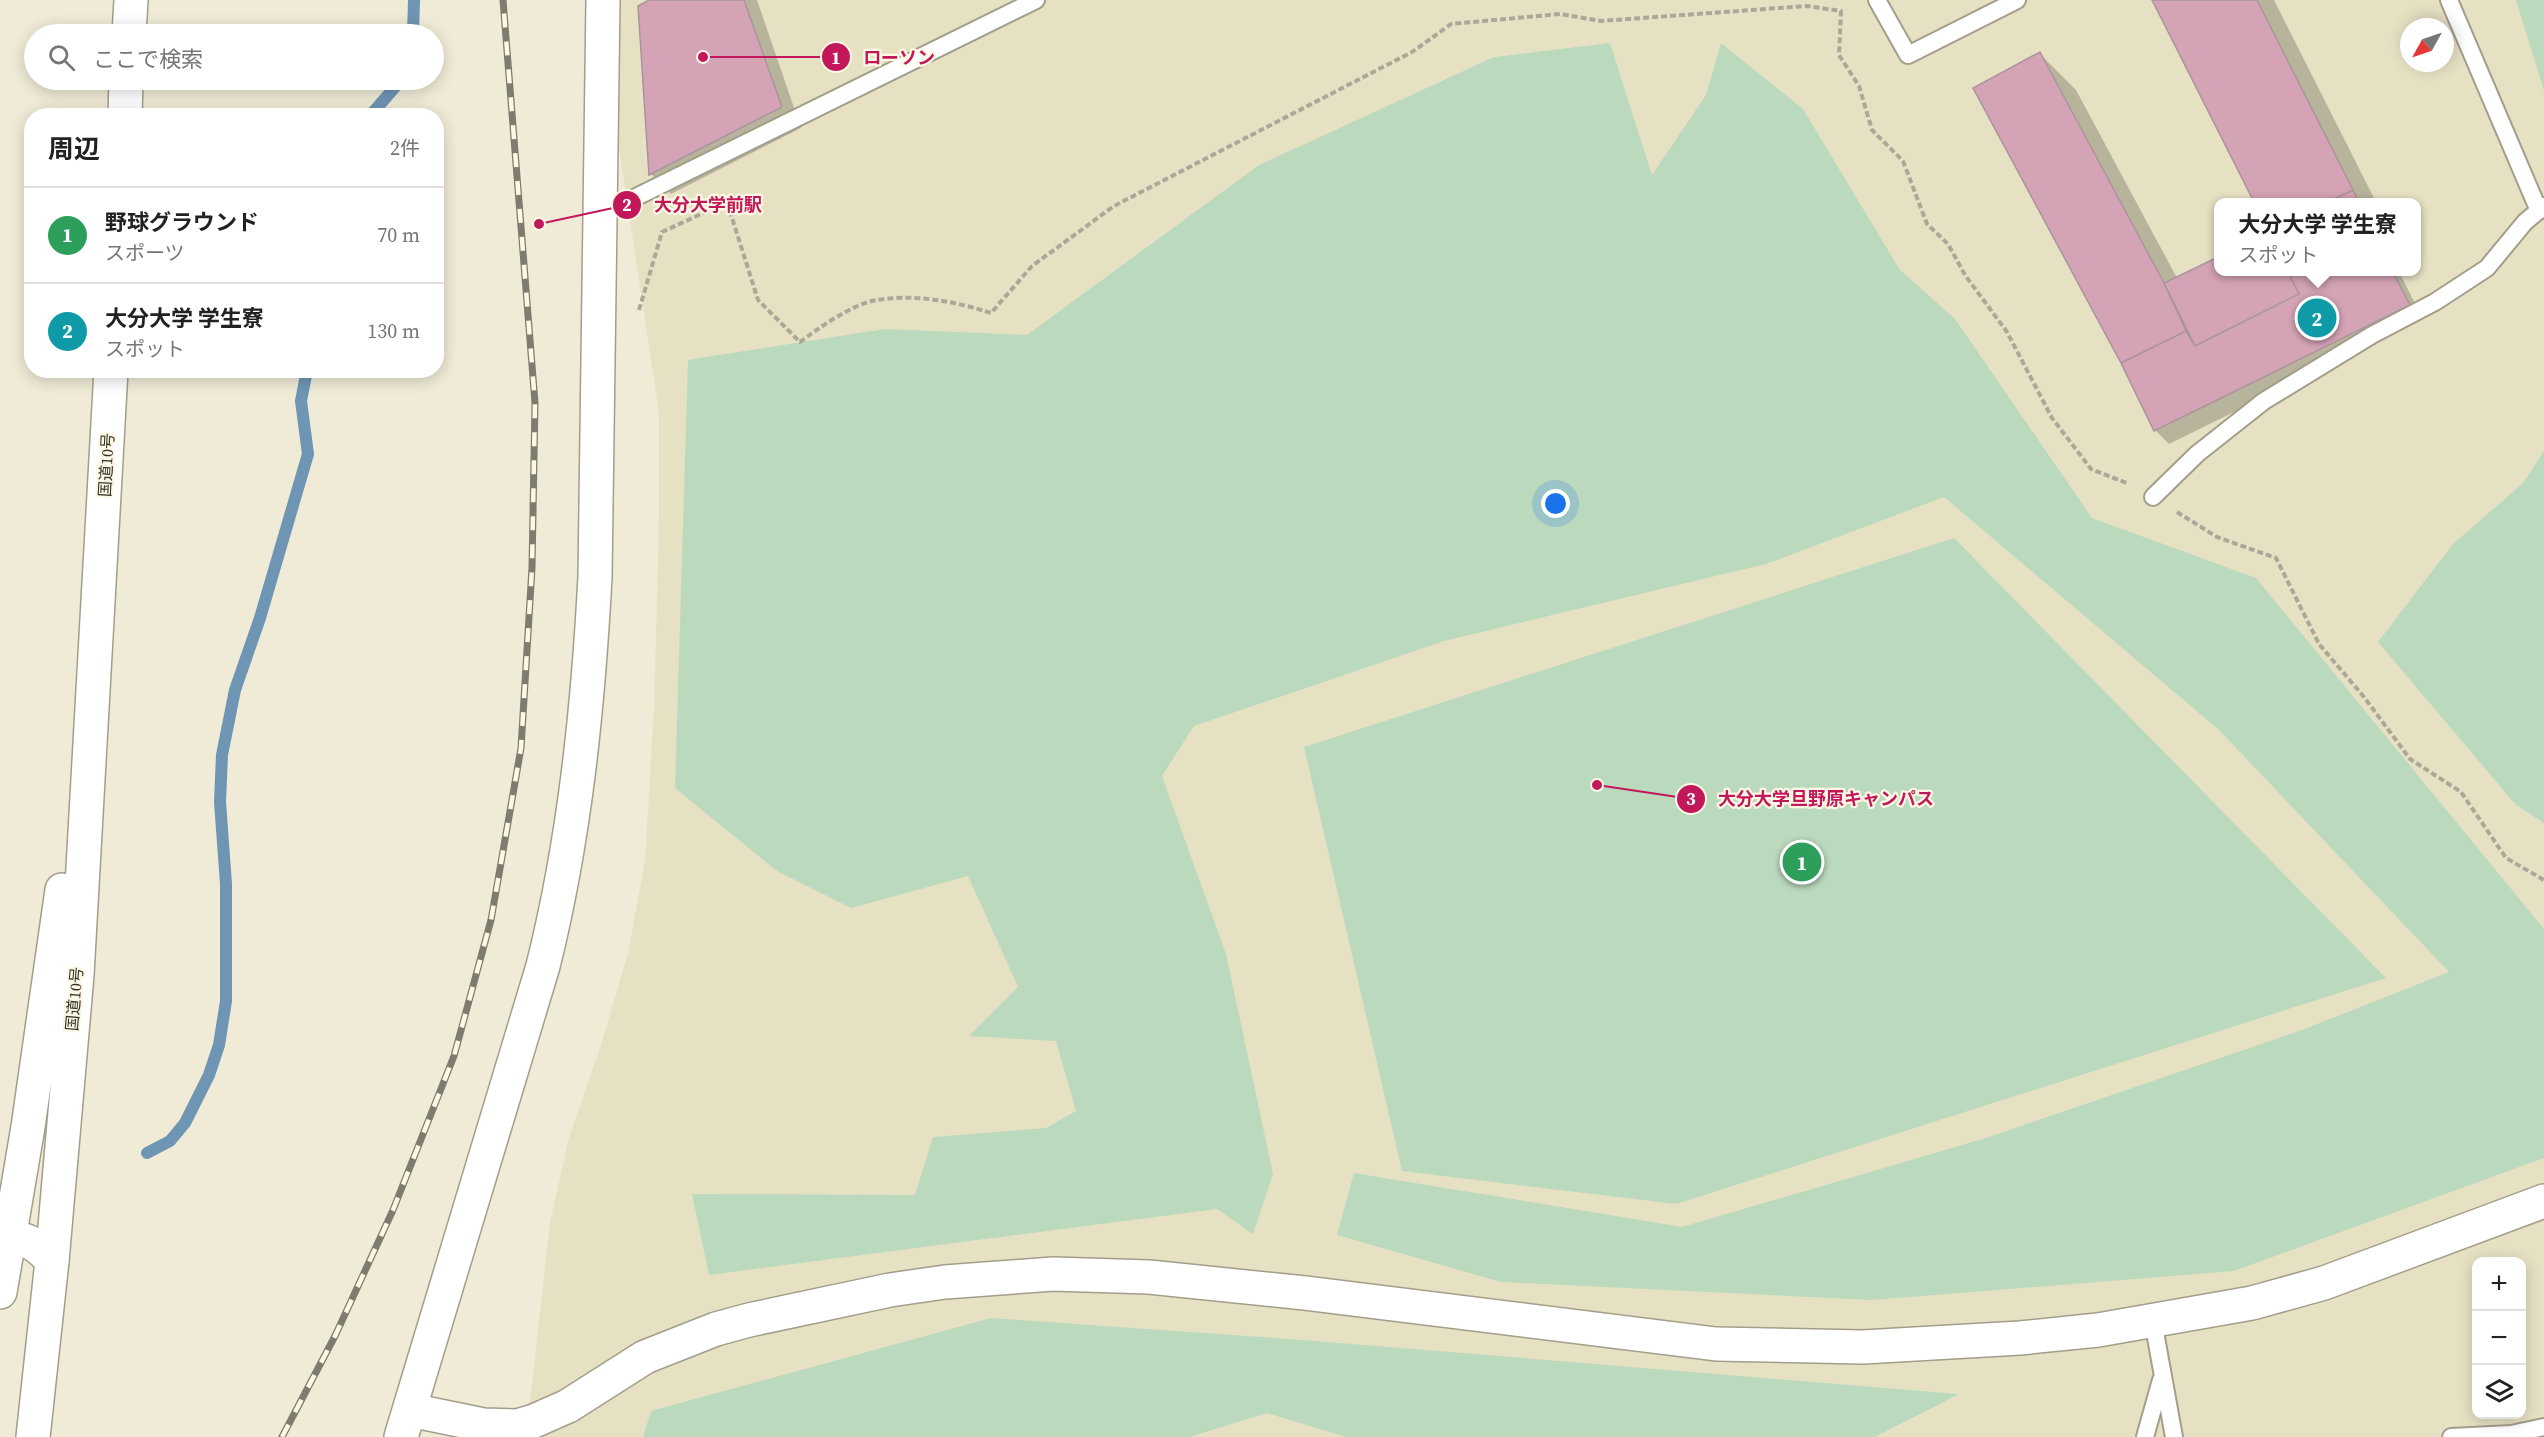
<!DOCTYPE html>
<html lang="ja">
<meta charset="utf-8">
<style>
body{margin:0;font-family:"Source Serif 4","Noto Sans JP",serif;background:#f6f6f6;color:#222}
.controls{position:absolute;right:18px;bottom:18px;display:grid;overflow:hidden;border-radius:12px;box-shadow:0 3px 15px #0003}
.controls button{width:54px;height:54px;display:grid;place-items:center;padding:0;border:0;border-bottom:2px solid #e0e0e0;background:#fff;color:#222;font:30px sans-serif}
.compass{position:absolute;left:2400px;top:18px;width:54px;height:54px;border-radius:50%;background:#fff;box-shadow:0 3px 15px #0003;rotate:230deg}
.you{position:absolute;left:1556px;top:504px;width:21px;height:21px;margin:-15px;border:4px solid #fff;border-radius:50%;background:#1a73e8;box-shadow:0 0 0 9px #1a73e833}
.badge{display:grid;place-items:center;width:39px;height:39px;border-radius:50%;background:#1a73e8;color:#fff;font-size:20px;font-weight:700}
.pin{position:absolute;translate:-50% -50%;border:3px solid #fff;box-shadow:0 2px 6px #0006}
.popup{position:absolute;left:2214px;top:198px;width:207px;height:78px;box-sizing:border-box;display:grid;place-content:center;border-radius:12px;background:#fff;filter:drop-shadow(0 2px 4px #0005);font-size:20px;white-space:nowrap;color:#767676}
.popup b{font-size:22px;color:#222}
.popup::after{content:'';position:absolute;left:50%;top:100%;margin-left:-12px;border:12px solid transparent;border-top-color:#fff}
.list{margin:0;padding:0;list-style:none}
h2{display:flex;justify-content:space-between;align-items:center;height:78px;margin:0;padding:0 24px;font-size:26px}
h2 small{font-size:20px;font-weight:400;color:#767676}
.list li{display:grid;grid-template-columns:39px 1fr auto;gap:18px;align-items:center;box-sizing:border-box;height:96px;padding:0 24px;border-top:2px solid #e0e0e0}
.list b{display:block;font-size:22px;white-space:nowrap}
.list p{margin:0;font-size:20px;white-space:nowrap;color:#767676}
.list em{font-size:20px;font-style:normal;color:#767676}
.icon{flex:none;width:33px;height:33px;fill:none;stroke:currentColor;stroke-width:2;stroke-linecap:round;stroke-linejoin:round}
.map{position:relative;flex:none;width:2544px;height:1437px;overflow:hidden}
.search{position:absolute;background:#fff;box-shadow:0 3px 15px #0003;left:24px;top:24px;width:420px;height:66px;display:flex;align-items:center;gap:15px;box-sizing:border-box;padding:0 21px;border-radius:33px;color:#767676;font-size:22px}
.panel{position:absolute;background:#fff;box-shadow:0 3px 15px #0003;left:24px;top:108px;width:420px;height:270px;border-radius:24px}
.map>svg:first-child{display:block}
.built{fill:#e7e1c4;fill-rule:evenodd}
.green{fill:#bbd9bd}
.shadow{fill:#0003}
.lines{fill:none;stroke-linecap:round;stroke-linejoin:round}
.stream{stroke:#6f95b4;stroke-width:12}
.building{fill:#d4a3b6;stroke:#aa949c;stroke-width:1.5}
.service-casing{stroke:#a29e8a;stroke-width:20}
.minor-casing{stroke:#a29e8a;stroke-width:36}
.tertiary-casing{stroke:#a29e8a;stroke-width:36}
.trunk-casing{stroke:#a29e8a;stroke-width:36}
.path{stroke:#aba898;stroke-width:4;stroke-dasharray:6 3;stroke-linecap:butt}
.service{stroke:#fff;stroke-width:16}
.minor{stroke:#fff;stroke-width:33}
.tertiary{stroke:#fff;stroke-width:33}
.trunk{stroke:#fff;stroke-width:33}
.rail-casing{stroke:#7e7c6e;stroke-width:7}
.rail{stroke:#fdf8e3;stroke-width:4.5;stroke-dasharray:14;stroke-linecap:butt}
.labels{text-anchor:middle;stroke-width:4.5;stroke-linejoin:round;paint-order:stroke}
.street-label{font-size:16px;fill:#35342b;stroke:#fdf8e3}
.leader{fill:none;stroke:#c2185b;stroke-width:2}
.callout-dot{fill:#c2185b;stroke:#fdf8e3;stroke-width:2}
.mark-label{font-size:18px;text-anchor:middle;font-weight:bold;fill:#fff}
.callout-label{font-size:18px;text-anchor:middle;font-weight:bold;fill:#c2185b;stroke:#fdf8e3;stroke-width:4.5;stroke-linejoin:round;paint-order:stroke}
</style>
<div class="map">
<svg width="2544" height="1437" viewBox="0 0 2544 1437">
<rect width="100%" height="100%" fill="#efebd6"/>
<path class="built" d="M597 0H2544V1437H526L550 1222 570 1134 600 1048 628 954 645 860 654 709 659 521V413ZM2409 27H2445V63H2409ZM2218 202H2416V272H2218ZM2476 1262H2522V1414H2476Z"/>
<path class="green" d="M2516 0H2544V91Z
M1610 43 1652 175 1706 95 1721 43 1803 109 1900 270 1955 319 2092 518 2256 578 2544 929V1158L2234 1271 1872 1300 1501 1282 1337 1235 1354 1173 1682 1227 1986 1138 2302 1030 2449 972 2219 730 1944 497 1766 564 1444 641 1194 726 1162 776 1226 954 1273 1174 1253 1234 1217 1209 709 1275 692 1194 915 1195 933 1137 1046 1128 1076 1111 1056 1041 969 1036 1018 987 968 876 851 908 777 871 675 788 688 360 885 329 1027 335 1259 165 1494 57Z
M2544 451V823L2516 805 2378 642 2453 544 2523 483Z
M1954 538 2386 978 1676 1204 1402 1171 1304 747Z
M991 1318 1303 1340 1959 1394 1875 1437H1346L1267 1413 1190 1437H643L651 1411Z"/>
<path class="shadow" d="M652 0H757L801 128 671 194 651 174 640 7Z
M2154 0H2274L2376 202H2255Z
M2040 54 2076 90 2177 278 2218 258V272H2399L2423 319 2169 444 2155 430Z"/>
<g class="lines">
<path class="stream" d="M413 34 414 0
M370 116 401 80
M147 1153 170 1141 185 1123 209 1075 219 1045 226 1001V884L220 802 222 755 235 690 260 618 308 454 301 401 307 370"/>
</g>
<path class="building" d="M649 0H744L782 107 649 175 638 6Z
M2152 0H2257L2353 190 2328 202H2254Z
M2040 52 2164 283 2186 331 2121 363 1973 88Z
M2353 190 2359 202H2328Z
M2218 257V272H2288L2299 294 2195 346 2164 283Z
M2288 272H2393L2410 305 2154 431 2121 363 2186 331 2195 346 2299 294Z"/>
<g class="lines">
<defs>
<path id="service" d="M1877 0 1908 55 2017 0
M2449 0 2539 211
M626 202 1036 0
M2153 497 2197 454 2264 401 2372 335 2435 302 2487 268 2525 222 2544 206
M2153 1321 2174 1437
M2145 1437 2161 1380
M2451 1437 2511 1434 2544 1427"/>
<path id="minor" d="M0 1240C22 1233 38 1245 52 1261
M410 1410 483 1425 517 1426 534 1421 568 1406 645 1357 716 1329 749 1320 890 1290 945 1282 1053 1274 1149 1277 1305 1293 1716 1344 1863 1347 2020 1338 2098 1330 2252 1303 2324 1283 2544 1201"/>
<path id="tertiary" d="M401 1437 543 966C575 838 588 708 595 577L603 0"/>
<path id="trunk" d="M129 34 131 0
M125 116 126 80
M0 1292 28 1127 62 890
M33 1437 52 1261 77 975 111 370"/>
</defs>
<use href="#service" class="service-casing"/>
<use href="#minor" class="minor-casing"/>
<use href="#tertiary" class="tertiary-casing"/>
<use href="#trunk" class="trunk-casing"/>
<path class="path" d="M639 310 662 232 727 202 758 300 800 342C817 329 852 305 872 301 912 293 954 301 991 313L1032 266 1114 206 1412 52 1451 24 1560 14 1601 21 1807 6 1841 11 1839 55 1859 86 1872 130 1903 161 1927 224 1948 244 1965 275 2007 332 2052 418 2091 469 2129 484
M2177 512 2217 537 2276 558 2319 644 2364 697 2410 759 2461 792 2506 858 2544 880"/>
<use href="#service" class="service"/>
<use href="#minor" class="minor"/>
<use href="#tertiary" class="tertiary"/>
<use href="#trunk" class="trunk"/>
<defs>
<path id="rail" d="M282 1437 335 1336 393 1210 454 1056 491 920 521 748 532 568 535 403 503 0"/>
</defs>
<use href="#rail" class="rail-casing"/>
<use href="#rail" class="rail"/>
</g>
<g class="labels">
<g class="street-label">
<text transform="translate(106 465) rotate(-87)" y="6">国道10号</text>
<text transform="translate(74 999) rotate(-85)" y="6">国道10号</text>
</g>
</g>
<path class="leader" d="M703 57L836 57M539 224L627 205M1597 785L1691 799"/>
<g class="callout-dot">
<circle cx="703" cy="57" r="6"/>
<circle cx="539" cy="224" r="6"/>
<circle cx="1597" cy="785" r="6"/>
<circle cx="836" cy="57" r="15"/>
<circle cx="627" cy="205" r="15"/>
<circle cx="1691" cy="799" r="15"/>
</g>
<g class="mark-label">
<text x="836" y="64">1</text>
<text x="627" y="211">2</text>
<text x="1691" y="805">3</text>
</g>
<g class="callout-label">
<text x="899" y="64">ローソン</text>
<text x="708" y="211">大分大学前駅</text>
<text x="1826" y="805">大分大学旦野原キャンパス</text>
</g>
</svg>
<div class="controls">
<button>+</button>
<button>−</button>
<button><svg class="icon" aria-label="layers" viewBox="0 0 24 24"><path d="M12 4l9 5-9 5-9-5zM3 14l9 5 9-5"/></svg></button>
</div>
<svg class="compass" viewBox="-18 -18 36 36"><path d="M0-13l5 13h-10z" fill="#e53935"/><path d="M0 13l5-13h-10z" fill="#767676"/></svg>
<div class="you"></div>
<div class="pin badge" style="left:1802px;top:862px;background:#2e9e5b">1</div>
<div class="pin badge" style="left:2317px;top:318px;background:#0f9aa8">2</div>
<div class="popup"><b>大分大学 学生寮</b>スポット</div>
<div class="search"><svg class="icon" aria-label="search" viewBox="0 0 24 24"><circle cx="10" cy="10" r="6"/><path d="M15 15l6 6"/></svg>ここで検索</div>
<section class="panel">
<h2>周辺<small>2件</small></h2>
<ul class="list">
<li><span class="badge" style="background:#2e9e5b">1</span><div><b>野球グラウンド</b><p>スポーツ</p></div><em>70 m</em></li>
<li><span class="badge" style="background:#0f9aa8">2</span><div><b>大分大学 学生寮</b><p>スポット</p></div><em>130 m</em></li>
</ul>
</section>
</div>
